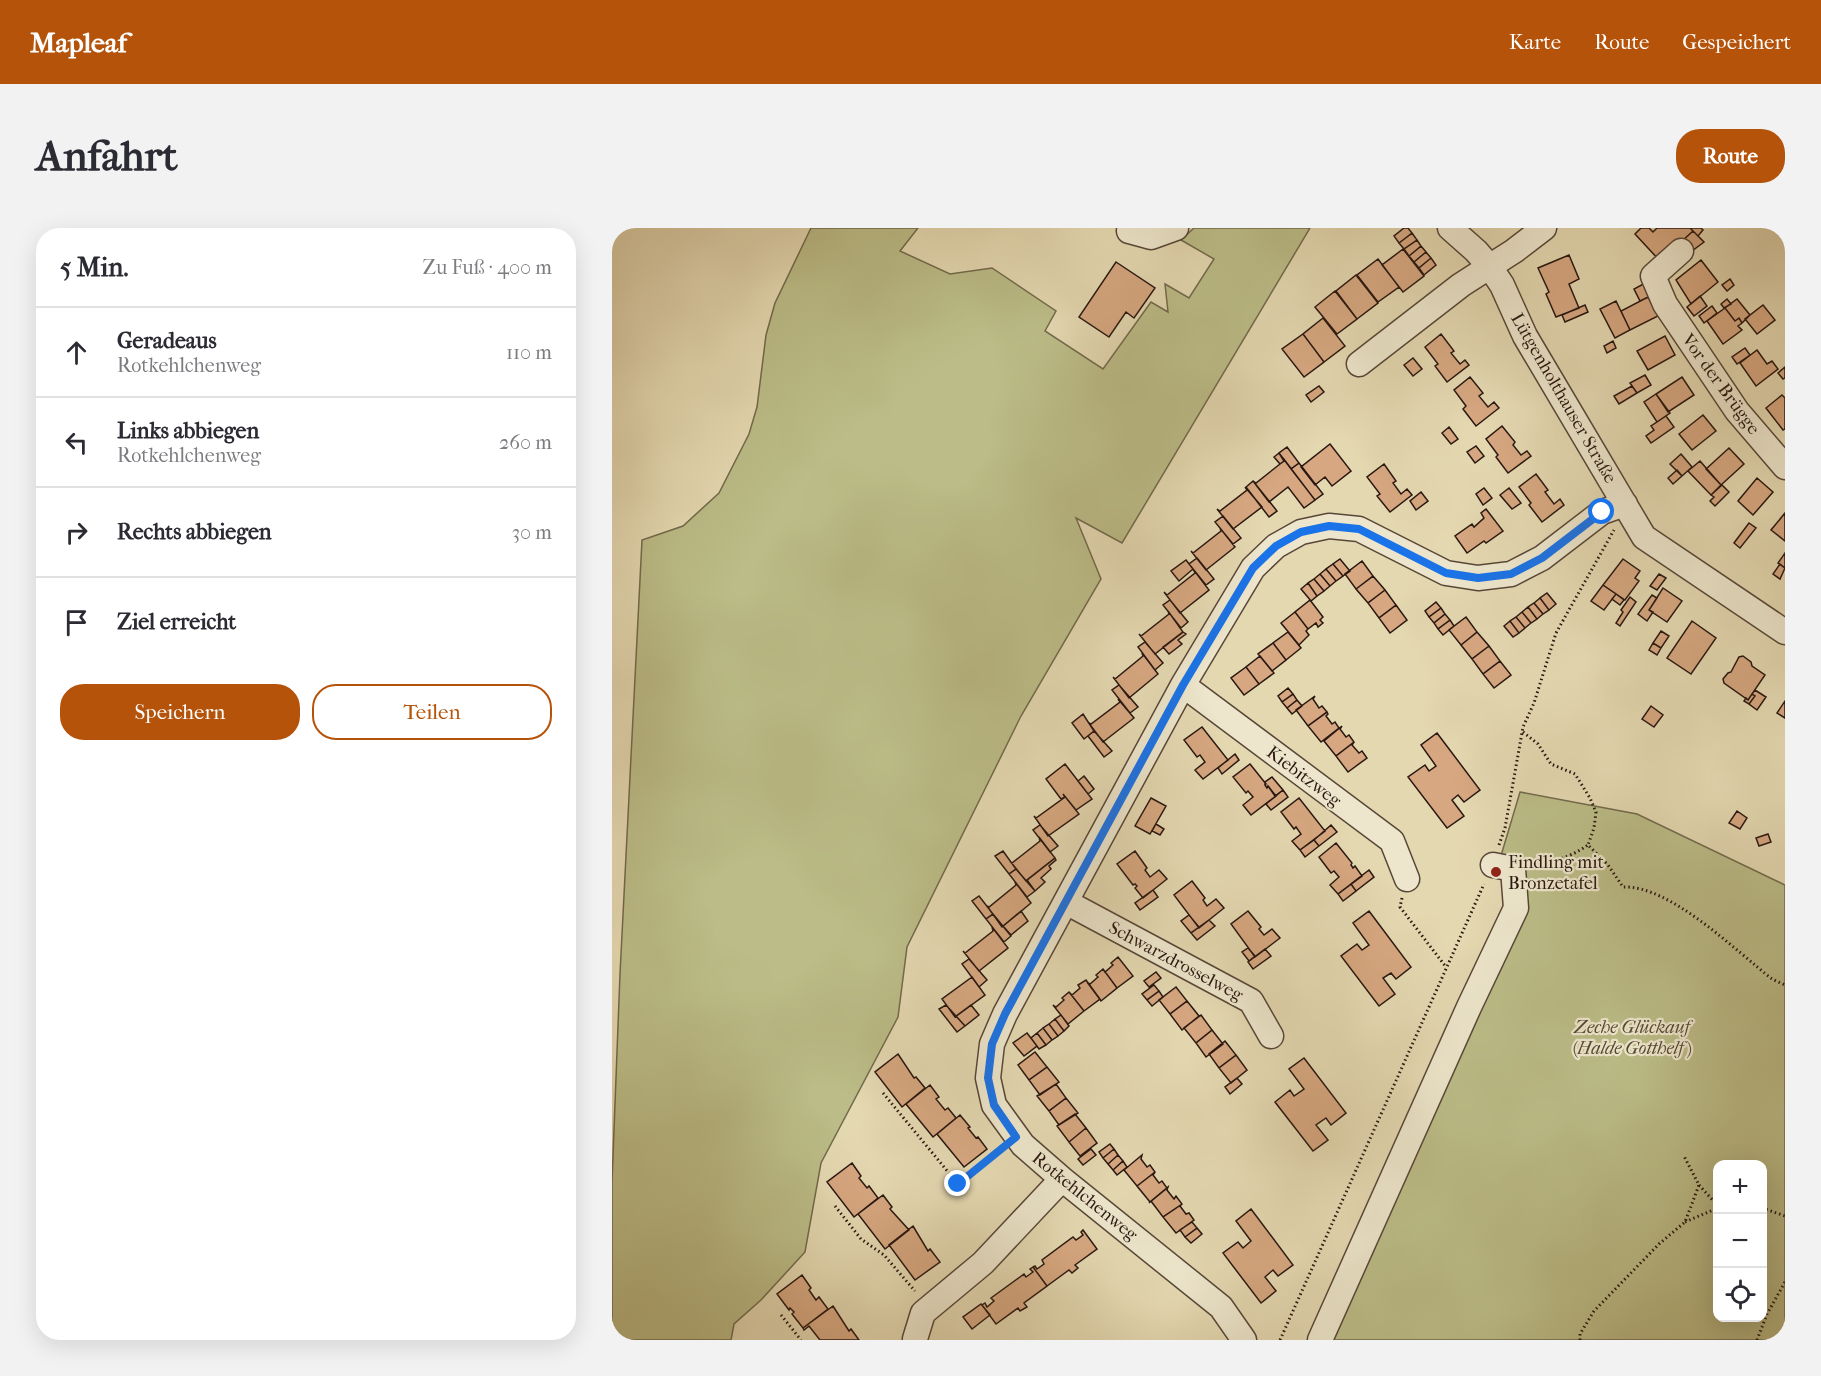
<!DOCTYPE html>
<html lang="de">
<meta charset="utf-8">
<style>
body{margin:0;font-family:"IM FELL French Canon",serif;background:#f2f2f3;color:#2b2b33}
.controls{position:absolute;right:18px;bottom:18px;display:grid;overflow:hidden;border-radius:12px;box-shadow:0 6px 24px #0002}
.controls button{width:54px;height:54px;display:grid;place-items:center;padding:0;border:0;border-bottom:2px solid #e1e1e2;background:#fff;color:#2b2b33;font:30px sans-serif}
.stop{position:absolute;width:18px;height:18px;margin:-14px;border:4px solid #1a73e8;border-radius:50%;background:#fff}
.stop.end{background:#1a73e8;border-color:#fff;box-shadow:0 2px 6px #0008}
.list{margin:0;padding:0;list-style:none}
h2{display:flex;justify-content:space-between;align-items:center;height:78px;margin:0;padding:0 24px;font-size:26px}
h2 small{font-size:20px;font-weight:400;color:#7c7c81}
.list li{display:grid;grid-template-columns:39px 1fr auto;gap:18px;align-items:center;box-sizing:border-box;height:90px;padding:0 24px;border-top:2px solid #e1e1e2}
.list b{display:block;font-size:22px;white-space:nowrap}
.list p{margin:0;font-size:20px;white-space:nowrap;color:#7c7c81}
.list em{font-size:20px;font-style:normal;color:#7c7c81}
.actions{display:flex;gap:12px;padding:18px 24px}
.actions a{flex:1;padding:14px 0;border:2px solid #b45309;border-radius:24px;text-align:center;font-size:21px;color:#b45309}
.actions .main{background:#b45309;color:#fff}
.icon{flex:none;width:33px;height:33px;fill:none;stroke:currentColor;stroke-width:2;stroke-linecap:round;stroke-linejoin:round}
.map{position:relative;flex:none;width:1173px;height:1112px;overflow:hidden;border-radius:24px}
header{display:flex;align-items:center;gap:36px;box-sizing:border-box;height:84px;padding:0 30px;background:#b45309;color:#fff}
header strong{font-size:28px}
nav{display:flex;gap:33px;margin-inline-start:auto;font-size:21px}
.intro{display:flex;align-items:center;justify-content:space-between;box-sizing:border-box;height:144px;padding:0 36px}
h1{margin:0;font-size:42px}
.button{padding:15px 27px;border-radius:24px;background:#b45309;color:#fff;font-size:21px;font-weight:700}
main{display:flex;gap:36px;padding:0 36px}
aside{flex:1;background:#fff;border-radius:24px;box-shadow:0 6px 24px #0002}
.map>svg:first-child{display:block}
.green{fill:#bbbc87;stroke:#726a4c;stroke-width:1.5;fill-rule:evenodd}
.building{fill:#d6a780;stroke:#291710;stroke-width:1.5}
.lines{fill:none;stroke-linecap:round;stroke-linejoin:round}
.minor-casing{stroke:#584738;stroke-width:27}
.path{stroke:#291710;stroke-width:3;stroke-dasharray:1.5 3;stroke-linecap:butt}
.minor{stroke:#ede6cc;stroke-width:24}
.route{stroke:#1a73e8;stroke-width:8}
.poi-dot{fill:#8f2418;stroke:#ede6cc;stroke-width:2}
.labels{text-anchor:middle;stroke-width:4.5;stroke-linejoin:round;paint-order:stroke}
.street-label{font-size:18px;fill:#291710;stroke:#ede6cc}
.poi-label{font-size:18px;fill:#291710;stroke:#ede6cc;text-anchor:start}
.park-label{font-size:18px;font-style:italic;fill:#554934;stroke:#ede6cc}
</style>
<header>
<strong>Mapleaf</strong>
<nav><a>Karte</a><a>Route</a><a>Gespeichert</a></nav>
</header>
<div class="intro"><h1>Anfahrt</h1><a class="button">Route</a></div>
<main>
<aside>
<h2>5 Min.<small>Zu Fuß · 400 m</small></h2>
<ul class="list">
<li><svg class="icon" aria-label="ahead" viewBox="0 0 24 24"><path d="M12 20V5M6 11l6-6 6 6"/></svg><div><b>Geradeaus</b><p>Rotkehlchenweg</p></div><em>110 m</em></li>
<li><svg class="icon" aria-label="left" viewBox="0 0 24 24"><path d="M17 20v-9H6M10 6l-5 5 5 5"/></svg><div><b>Links abbiegen</b><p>Rotkehlchenweg</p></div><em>260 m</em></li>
<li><svg class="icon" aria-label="right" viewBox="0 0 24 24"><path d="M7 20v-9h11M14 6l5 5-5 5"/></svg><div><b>Rechts abbiegen</b></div><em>30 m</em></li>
<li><svg class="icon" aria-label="arrive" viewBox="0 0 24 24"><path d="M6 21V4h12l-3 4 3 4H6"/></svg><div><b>Ziel erreicht</b></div></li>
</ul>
<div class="actions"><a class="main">Speichern</a><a>Teilen</a></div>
</aside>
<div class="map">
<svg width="1173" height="1112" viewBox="0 0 1173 1112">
<rect width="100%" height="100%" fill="#e4d8b1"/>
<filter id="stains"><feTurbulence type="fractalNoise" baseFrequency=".00333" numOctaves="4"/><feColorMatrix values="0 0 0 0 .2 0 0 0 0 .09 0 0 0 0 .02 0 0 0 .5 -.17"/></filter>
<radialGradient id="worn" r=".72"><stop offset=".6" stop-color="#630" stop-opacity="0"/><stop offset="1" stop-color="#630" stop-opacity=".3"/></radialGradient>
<path class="green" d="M199 0H306L288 23 338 46 380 40 444 83 433 103 491 141 539 74 556 84 553 56 577 70 602 31 569 12 582 0H698L510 315 464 290 489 351 409 488 295 719 286 789 209 935 193 1024 149 1072 122 1096 119 1112H0V954L8 746 30 312 71 298 107 265 137 206 145 179 154 107 163 75Z
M908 564 1025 586 1173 657V1112H715L911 681 888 631ZM1106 936H1150V1090H1106Z"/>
<path class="building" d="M792 0H796L800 5 787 15 782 8Z
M1029 0H1037L1041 4 1045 0H1078L1081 3 1048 33 1023 6Z
M1078 0H1089L1091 2 1086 8Z
M1081 3 1092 14 1080 23 1070 13Z
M800 5 805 12 792 21 787 15Z
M805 12 809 18 797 28 792 21Z
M809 18 814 24 802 34 797 28Z
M791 21 812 48 791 64 770 37Z
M814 24 819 30 807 40 802 34Z
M957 27 967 51 957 56 967 80 944 89 934 66 937 64 926 40Z
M819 30 824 37 812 47 807 40Z
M766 31 787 59 766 74 745 47Z
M1089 32 1106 54 1079 76 1064 52Z
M504 34 543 60 522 90 514 84 497 109 467 89Z
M744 47 766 75 745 91 724 63Z
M1118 51 1122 57 1115 63 1110 57Z
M1035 54 1041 67 1028 73 1022 61Z
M723 63 745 91 725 106 703 79Z
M1088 68 1095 78 1082 88 1075 79Z
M1036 69 1046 88 1018 102 1009 83Z
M1115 71 1119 76 1112 80 1109 76Z
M1125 71 1138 87 1130 95 1127 90 1123 93 1113 80Z
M1004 73 1018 102 1003 110 988 81Z
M973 77 976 84 953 94 950 87Z
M1151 77 1163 92 1145 106 1133 91Z
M1100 78 1105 85 1092 95 1087 88Z
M1113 80 1123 93 1127 90 1130 95 1126 98 1130 102 1111 116 1095 93Z
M711 90 733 118 712 134 691 106Z
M691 106 712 134 692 149 670 121Z
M829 106 842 123 839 125 848 136 853 132 857 137 835 154 823 138 826 136 813 119Z
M1053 108 1063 127 1036 142 1025 123Z
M1001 113 1004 120 995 125 992 118Z
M1133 120 1138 127 1125 136 1120 129Z
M1145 122 1155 136 1160 133 1166 141 1144 158 1128 135Z
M801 130 810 141 801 148 792 137Z
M1173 139V150L1171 151 1166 145Z
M1033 147 1039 157 1025 165 1018 155Z
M858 149 871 165 867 168 876 179 882 174 887 180 864 198 851 181 854 178 842 162Z
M1070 149 1082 167 1056 184 1044 166Z
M707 158 712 164 699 174 694 167Z
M1020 158 1025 165 1007 176 1002 168Z
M1044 166 1058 185 1045 194 1032 174Z
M1170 167 1173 170V201L1171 202 1154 180Z
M1091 187 1104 203 1080 222 1067 206Z
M1054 188 1062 199 1039 215 1034 208 1042 202 1039 198Z
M890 198 903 214 901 217 909 227 915 223 919 228 896 245 884 229 886 227 874 211Z
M837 199 846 211 839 216 830 205Z
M718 216 739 243 720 258 713 249 703 257 689 239Z
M864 218 872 228 863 235 855 224Z
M675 219 687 235 679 241 667 225Z
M1117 220 1132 236 1109 257 1094 241Z
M667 225 672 233 668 236 662 229Z
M1069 226 1080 239 1070 248 1058 236Z
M671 230 703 272 692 280 676 259 657 274 641 253 644 255 668 236 672 233Z
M1088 233 1109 257 1099 267 1076 243Z
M687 235 711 266 703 272 679 241Z
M772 236 784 253 781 255 789 266 795 261 800 267 778 284 765 268 768 266 755 249Z
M1065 242 1070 248 1061 256 1056 250Z
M924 246 936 262 933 264 942 276 948 271 952 277 930 294 917 277 919 275 907 259Z
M1145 250 1161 264 1141 287 1126 273Z
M641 253 665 283 657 289 634 259Z
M1110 257 1117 264 1103 278 1098 273 1102 269 1099 267Z
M633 259 650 279 621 301 605 281 608 283 635 262Z
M872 260 880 270 871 277 864 266Z
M897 260 909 275 900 281 888 267Z
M809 264 816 273 804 282 798 273Z
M874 281 891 303 874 315 872 313 855 325 843 308 860 296 862 299 872 290 869 285Z
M1173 285V313L1159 302Z
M611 288 629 310 621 316 603 294Z
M1137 295 1144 300 1128 320 1122 315Z
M608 300 623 319 594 342 579 323 581 325 609 303Z
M1173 325V340L1166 335Z
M585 330 602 351 594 357 577 336Z
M728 331 738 343 731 348 721 336Z
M1011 331 1028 343 1023 350 1027 353 1013 372 991 357Z
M574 332 581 341 567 353 559 343Z
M750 333 761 348 744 361 733 346Z
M721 336 731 348 724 353 714 341Z
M1168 336 1173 340 1168 351 1161 346Z
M581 341 597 362 568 385 552 364 555 367 583 345Z
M714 341 724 353 718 358 708 346Z
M708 346 718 358 712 363 702 351Z
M1047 346 1054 350 1045 362 1038 358Z
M761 348 773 362 756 375 744 361Z
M702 351 712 363 705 368 696 355Z
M696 355 705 368 699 373 689 361Z
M991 357 1004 366 992 382 979 373Z
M1051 360 1070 373 1055 394 1037 382Z
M773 362 784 377 767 390 756 375Z
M935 365 944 376 937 382 928 370Z
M1004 366 1012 372 1008 377 1000 371Z
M1040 367 1045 370 1037 382 1041 384 1035 393 1026 386Z
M1018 369 1024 374 1008 398 1004 395 1011 384 1009 382Z
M928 370 937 382 931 386 922 375Z
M558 372 576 394 569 400 551 377Z
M698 372 711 389 708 392 711 395 706 399 704 395 696 401 683 384Z
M824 374 829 380 817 389 813 383Z
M922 375 931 386 925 391 916 379Z
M784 377 795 392 778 405 767 390Z
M916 379 925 391 919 395 910 384Z
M829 380 833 386 822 395 817 389Z
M556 383 571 404 543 426 527 406 529 408 557 386Z
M683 384 696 401 694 403 697 407 687 417 669 395Z
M910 384 919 395 913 400 904 389Z
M833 386 838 392 826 401 822 395Z
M854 389 865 404 849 417 837 402Z
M904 389 913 400 907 405 898 393Z
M838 392 842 398 831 407 826 401Z
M898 393 907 405 901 409 892 398Z
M1080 393 1104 410 1079 446 1055 430Z
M1049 403 1057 408 1049 420 1041 415Z
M571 404 574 406 566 412 570 416 557 426 551 419Z
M676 404 689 420 674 432 661 415Z
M865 404 877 418 860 431 849 417Z
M533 414 551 435 543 442 526 419Z
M661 415 674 432 660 443 646 426Z
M1041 415 1049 420 1045 427 1037 422Z
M877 418 888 433 871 446 860 431Z
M530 425 546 446 517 470 501 449 503 451 531 428Z
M648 428 662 445 647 456 634 439Z
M1131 428 1139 434 1140 438 1153 447 1136 472 1112 455 1111 451 1116 445 1119 444 1127 429Z
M888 433 899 447 882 460 871 446Z
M634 439 647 456 632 467 619 450Z
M507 457 526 479 518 485 500 462Z
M676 460 681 466 670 474 666 468Z
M1143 462 1154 469 1145 482 1137 476 1143 468 1140 466Z
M681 466 685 472 675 480 670 474Z
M1140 466 1143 468 1137 476 1132 473 1134 470 1136 472Z
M703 468 701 471 707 480 710 478 715 484 696 498 684 482Z
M506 471 522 490 491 514 476 494 479 496 508 474Z
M685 472 690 478 680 486 675 480Z
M1173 473V490L1165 485Z
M1039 478 1051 487 1042 499 1030 491Z
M715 484 716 486 714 488 720 496 723 494 727 500 709 514 696 498Z
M471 486 482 503 472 511 460 495Z
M730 498 728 501 734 509 737 507 742 514 724 528 712 513Z
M590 499 616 532 591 551 583 542 593 534 588 527 585 529 572 512Z
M482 503 500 523 492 529 476 508Z
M825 505 868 562 852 574 846 567 840 572 852 588 835 600 796 549 813 537 817 543 824 538 809 517Z
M742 514 740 517 747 525 750 523 755 530 736 544 724 528Z
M623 526 627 532 610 546 606 540Z
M453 536 480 571 464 582 451 566 453 569 449 571 434 551Z
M638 536 654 556 653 557 655 560 656 558 664 568 639 587 631 577 641 569 636 563 634 565 621 549Z
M472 548 482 561 476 566 466 553Z
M660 549 671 562 663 568 656 558 655 560 653 557V554Z
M671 562 676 569 659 582 654 576Z
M451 566 467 586 436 608 422 588 424 590 453 569Z
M539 570 554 578 538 606 523 598Z
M687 570 713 603 688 622 680 613 689 606 684 599 682 601 669 584Z
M1125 583 1135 590 1128 601 1117 595Z
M544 596 552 601 548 607 540 603Z
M428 597 446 618 438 624 421 602Z
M719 597 725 604 707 618 702 612Z
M1156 606 1159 614 1147 618 1144 610Z
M427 609 443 630 414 653 398 633 400 635 428 613Z
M702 612 707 618 693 629 688 622Z
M724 615 740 635 739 637 741 640 743 638 750 648 726 666 718 657 727 649 722 643 719 645 707 629Z
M391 623 404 641 397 646 383 628Z
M523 623 535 640 533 642 538 649 547 642 555 651 531 670 523 660 525 658 523 656 521 657 505 636Z
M443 630 444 632 437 638 439 641 429 650 433 654 423 663 415 652Z
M404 641 423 663 415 669 397 646Z
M757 642 762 649 744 663 739 656Z
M580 653 593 670 591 672 595 678 604 671 612 680 587 700 562 667Z
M403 654 419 675 390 699 375 678 377 679 404 657Z
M739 656 744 663 731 673 726 666Z
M541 662 546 669 528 682 523 675Z
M367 668 381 686 374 691 360 673Z
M409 683 416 693 399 707 391 698Z
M636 683 649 699 647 701 652 707 660 701 668 710 643 729 619 696Z
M757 683 799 739 784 751 779 745 771 750 783 766 767 778 729 728 745 716 750 722 757 717 741 695Z
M381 686 399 708 392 714 374 691Z
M577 687 587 699 579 705 569 693Z
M597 692 603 698 585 712 579 705Z
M380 699 396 720 367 743 351 723 353 725 381 703Z
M636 720 643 728 637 733 630 724Z
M653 721 659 728 641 741 636 734Z
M506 729 521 748 505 760 491 741 493 744 501 737 499 735Z
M357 731 375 752 367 759 350 736Z
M491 741 505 760 489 773 475 754 478 756 486 749 484 747Z
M544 744 549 750 537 759 532 753Z
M360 749 373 767 343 789 330 771Z
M474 752 488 771 472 783 457 764 460 767 468 760 466 757Z
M542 757 547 763 535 772 530 766Z
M564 759 575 773 558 786 547 772Z
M547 763 551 769 540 778 535 772Z
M457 764 472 783 456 796 441 777 444 779 452 772 450 770Z
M575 773 587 788 570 802 558 786Z
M334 777 353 798 345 804 327 781Z
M359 777 367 787 353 798 344 788Z
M449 787 457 798 452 803 443 791Z
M589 787 600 802 584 815 572 800Z
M443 791 452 803 446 808 437 796Z
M437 796 446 808 440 812 431 800Z
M431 800 440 812 434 817 425 805Z
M600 802 611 816 594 829 584 815Z
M415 805 425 818 412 828 401 815Z
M425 805 434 817 427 821 419 810Z
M613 813 624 827 607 840 597 826Z
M423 824 435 839 417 852 406 837Z
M286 826 302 850 304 849 313 860 290 879 263 844Z
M624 827 635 842 619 855 607 840Z
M692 830 734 885 719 897 714 890 704 897 716 912 701 923 663 874 678 862 682 868 692 861 677 841Z
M435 839 447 854 428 867 417 852Z
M625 850 630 856 618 866 613 859Z
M444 856 454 870 437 883 425 868Z
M318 857 327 869 324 871 333 882 336 880 344 890 321 909 294 876Z
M454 870 466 885 447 897 437 883Z
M463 886 474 900 457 914 445 898Z
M348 887 358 899 356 900 364 910 366 909 375 921 352 939 325 906Z
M474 900 485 915 468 928 457 914Z
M498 916 502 921 491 930 487 924Z
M479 921 484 927 471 937 466 931Z
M502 921 506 927 496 936 491 930Z
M506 927 511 933 501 942 496 936Z
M530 927 529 931 535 939 538 937 543 944 525 958 512 942Z
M511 933 515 939 505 947 501 942Z
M240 935 249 948 247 950 255 960 257 958 266 970 242 989 215 954Z
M543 944 541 947 547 955 550 953 555 960 537 975 538 974 525 958Z
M556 959 555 962 562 971 564 968 570 976 551 989 539 973Z
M271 967 280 979 278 981 297 1002 273 1021 246 986Z
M570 976 568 978 574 986 577 985 582 992 564 1005 551 989Z
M639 981 681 1037 666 1048 661 1042 653 1049 664 1063 649 1075 611 1025 626 1014 631 1020 639 1013 624 993Z
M580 994 585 1000 573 1009 568 1002Z
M301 998 316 1023 318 1021 328 1034 303 1052 277 1017Z
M585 1000 590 1006 579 1015 573 1009Z
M471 1002 485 1021 463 1037 466 1040 460 1045 457 1042 435 1058 421 1039 423 1038 425 1041 432 1036 430 1032 461 1009 464 1012 471 1007 469 1004Z
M421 1039 435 1058 412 1075 415 1079 408 1083 406 1080 384 1096 370 1077 373 1075 375 1079 382 1073 379 1070 412 1046 414 1049 421 1044 418 1041Z
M190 1047 199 1060 197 1062 204 1072 207 1069 216 1081 191 1100 180 1086 182 1084 178 1080 177 1082 165 1066Z
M369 1076 378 1087 360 1101 351 1089Z
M221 1078 237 1103 239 1101 247 1112H208L197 1098 192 1102 191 1100Z"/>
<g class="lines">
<defs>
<path id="minor" d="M838 0 864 23 878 39 890 57 913 108 1032 309 1173 404
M517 3 539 9 564 0
M1069 23 1041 48 1053 76 1125 183 1173 239
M747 136 849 57 902 23 932 0
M571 457 780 613 795 651
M454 674 639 773 659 808
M303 1111 311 1085 371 1035 450 951
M632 1112 609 1079 450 951 411 917 382 877 376 850 380 816 393 786 571 457 641 340 664 318 689 304 717 298 747 301 834 345 866 350 899 346 930 330 990 284 1013 276
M708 1112 857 779 904 680 901 641 881 637"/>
</defs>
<use href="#minor" class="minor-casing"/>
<path class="path" d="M911 504 926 516 939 536 963 546 978 570 984 584 982 600 976 617 996 637 1011 659C1058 657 1124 723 1160 751L1173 757
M887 617 893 600 911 499 922 475 944 405 1002 302
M919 636C927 632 931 634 939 633 952 631 966 624 976 617
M790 670 788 679 834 739
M271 865 346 956 389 921
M1087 957 1106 978
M223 978 249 1011 272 1027 303 1063
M1150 980 1173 988
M1073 994 1106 980
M169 1087 189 1112
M668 1112 872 656
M968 1112V1106L982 1083 1047 1016 1073 994 1087 957 1072 928
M1145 1112 1155 1086 1173 1054"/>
<use href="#minor" class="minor"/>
</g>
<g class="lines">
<path class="route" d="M346 956 404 909 382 877 376 850 380 816 393 786 571 457 641 340 664 318 689 304 717 298 747 301 834 345 866 350 899 346 930 330 990 284"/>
</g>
<circle class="poi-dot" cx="884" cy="644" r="6"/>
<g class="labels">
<g class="street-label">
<text transform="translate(1109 156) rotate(54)" y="6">Vor der Brügge</text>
<text transform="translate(952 170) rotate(60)" y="6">Lütgenholthauser Straße</text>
<text transform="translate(692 548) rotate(37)" y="6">Kiebitzweg</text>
<text transform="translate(564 733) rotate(28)" y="6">Schwarzdrosselweg</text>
<text transform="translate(473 968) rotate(39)" y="6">Rotkehlchenweg</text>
</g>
<g class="poi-label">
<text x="896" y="640">Findling mit<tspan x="896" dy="21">Bronzetafel</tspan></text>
</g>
<g class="park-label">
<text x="1020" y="805">Zeche Glückauf<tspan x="1020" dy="21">(Halde Gotthelf)</tspan></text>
</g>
</g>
<rect width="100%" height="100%" filter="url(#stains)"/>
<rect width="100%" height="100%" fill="url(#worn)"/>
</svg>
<div class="controls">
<button>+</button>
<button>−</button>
<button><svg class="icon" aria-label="locate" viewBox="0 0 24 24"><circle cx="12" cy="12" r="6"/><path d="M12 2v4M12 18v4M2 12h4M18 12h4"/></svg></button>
</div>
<div class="stop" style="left:990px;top:284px"></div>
<div class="stop end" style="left:346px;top:956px"></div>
</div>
</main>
